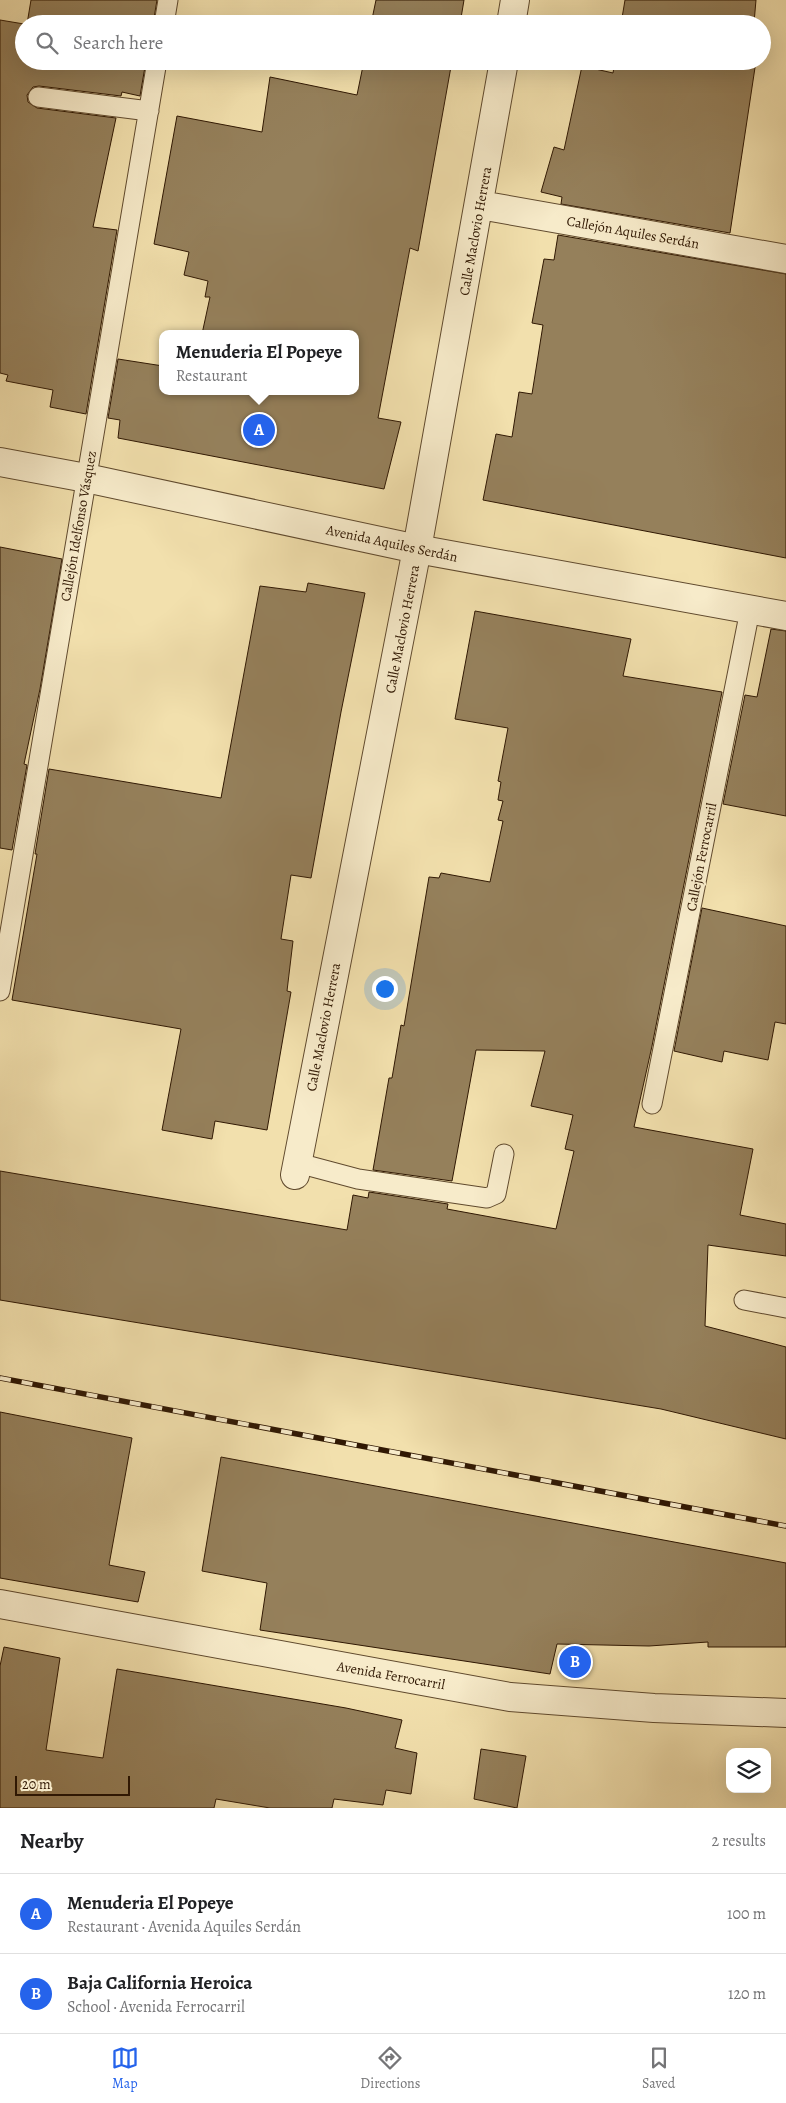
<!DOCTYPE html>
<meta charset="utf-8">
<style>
body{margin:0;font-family:Alegreya,serif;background:#f2f2f2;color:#202124}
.controls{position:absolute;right:15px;bottom:15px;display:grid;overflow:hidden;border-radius:10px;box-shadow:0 5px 20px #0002}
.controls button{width:45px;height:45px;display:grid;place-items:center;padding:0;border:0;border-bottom:1px solid #e0e0e0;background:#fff;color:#202124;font:25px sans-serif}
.scale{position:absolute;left:15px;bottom:12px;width:115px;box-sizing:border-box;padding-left:5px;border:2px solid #301803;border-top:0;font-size:14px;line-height:18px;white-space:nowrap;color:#301803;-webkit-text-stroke:4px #f7ebca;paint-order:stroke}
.you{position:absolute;left:384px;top:988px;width:18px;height:18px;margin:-12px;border:4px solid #fff;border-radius:50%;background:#1a73e8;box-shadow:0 0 0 8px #1a73e833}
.badge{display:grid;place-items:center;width:32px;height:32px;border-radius:50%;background:#2563eb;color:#fff;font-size:16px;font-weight:700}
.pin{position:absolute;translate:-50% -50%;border:2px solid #fff;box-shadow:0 1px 5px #0006}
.popup{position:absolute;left:159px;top:330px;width:200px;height:65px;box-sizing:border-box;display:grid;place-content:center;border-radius:10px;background:#fff;filter:drop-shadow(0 1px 4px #0005);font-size:16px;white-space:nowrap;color:#757577}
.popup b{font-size:19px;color:#202124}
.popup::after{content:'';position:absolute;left:50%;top:100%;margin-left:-10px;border:10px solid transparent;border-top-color:#fff}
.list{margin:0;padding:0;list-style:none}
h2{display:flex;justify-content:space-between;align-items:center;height:65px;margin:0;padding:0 20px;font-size:21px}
h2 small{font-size:16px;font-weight:400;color:#757577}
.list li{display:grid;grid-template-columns:32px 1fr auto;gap:15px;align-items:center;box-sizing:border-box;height:80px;padding:0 20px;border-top:1px solid #e0e0e0}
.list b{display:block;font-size:19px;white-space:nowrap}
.list p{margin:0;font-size:16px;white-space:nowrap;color:#757577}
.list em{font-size:16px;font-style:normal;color:#757577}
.icon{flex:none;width:28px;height:28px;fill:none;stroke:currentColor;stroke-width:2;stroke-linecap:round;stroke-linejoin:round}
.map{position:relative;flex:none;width:786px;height:1808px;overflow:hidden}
.search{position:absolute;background:#fff;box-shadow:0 5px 20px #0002;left:15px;right:15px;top:15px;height:55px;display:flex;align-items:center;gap:12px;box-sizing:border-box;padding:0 18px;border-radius:28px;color:#757577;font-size:19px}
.sheet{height:225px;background:#fff}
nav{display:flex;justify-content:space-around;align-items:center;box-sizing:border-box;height:70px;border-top:1px solid #e0e0e0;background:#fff;font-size:14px;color:#757577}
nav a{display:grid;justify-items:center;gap:2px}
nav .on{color:#2563eb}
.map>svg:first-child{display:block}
.building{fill:#95805b;stroke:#301803}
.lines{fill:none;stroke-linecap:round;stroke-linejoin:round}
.service-casing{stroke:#604a2e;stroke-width:21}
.minor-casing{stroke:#604a2e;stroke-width:30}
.tertiary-casing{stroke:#604a2e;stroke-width:30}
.service{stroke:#f7ebca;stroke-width:19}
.minor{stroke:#f7ebca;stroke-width:28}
.tertiary{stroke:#f7ebca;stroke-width:28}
.rail-casing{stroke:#301803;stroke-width:5.5}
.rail{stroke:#f7ebca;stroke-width:4;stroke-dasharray:11;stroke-linecap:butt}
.labels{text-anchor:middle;stroke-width:4;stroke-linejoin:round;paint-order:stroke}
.street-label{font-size:14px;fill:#301803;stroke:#f7ebca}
</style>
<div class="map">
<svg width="786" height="1808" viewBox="0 0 786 1808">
<rect width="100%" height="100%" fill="#f2e0ad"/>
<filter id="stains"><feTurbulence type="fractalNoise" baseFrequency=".004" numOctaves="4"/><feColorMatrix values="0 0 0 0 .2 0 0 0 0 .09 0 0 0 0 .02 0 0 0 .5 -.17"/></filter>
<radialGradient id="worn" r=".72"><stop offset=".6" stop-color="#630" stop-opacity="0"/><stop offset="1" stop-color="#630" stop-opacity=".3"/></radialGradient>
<path class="building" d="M31 0H157L153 24H27Z
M376 0H464L460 24H371Z
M625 0H756L754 23 761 24H621Z
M0 20 24 24V61H146L140 96 122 92 121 96 39 86 33 87 27 95 28 102 37 108 116 118 93 227 117 230 86 414 50 407 53 390 6 381 8 375 0 373Z
M364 61H452L418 251 410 248 378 418 401 422 384 489 118 438 120 420 108 418 118 359 163 366V391H355V334H202L210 297H205L208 281 184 275 189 252 154 244 177 116 262 132 270 77 357 95Z
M615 61H756L730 233 561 204 562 197 541 192 554 147 564 150 582 66 613 73Z
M558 235 786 274V558L483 500 496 434 512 437 519 392 532 394 543 325 532 323 544 259 554 260Z
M0 547 62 559 40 689 24 764 27 765 12 850 0 848Z
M308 583 365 593 341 712 311 878 291 875 281 939 293 941 287 991 291 992 267 1130 215 1121 212 1139 162 1130 181 1029 12 1000 37 854H35L49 769 221 798 260 586 306 592Z
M475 611 631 639 623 676 722 692 652 1046 634 1127 753 1149 740 1215 786 1224V1256L708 1245 705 1326 786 1347V1439L661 1409 0 1300V1171L347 1230 353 1195 368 1198 369 1192 448 1204 447 1209 556 1229 574 1151 565 1149 573 1115 531 1106 545 1051 476 1050 452 1181 373 1170 389 1078H392L401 1025 404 1026 429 877 439 878 441 873 490 882 503 821 498 820 503 801 498 800 501 782 498 781 508 728 455 719Z
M771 629 786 631V816L723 804 745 695 757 697Z
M702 908 786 926V1024L775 1022 768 1060 724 1051 722 1062 674 1051Z
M0 1412 132 1438 109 1565 145 1572 138 1602 0 1578Z
M221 1457 786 1563V1647H708V1642L649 1646 557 1644 550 1674 260 1630 267 1583 202 1571Z
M4 1647 60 1658 46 1750 103 1758 117 1669 346 1708 402 1720 395 1748 417 1753 411 1794 386 1790 383 1805 334 1799 332 1808H270L216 1799 214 1808H0V1666Z
M481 1749 526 1756 517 1808 474 1799Z"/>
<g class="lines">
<defs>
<path id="service" d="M164 24 168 0
M38 97 149 111
M0 991 157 61
M652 1104 750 610
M298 1163 358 1179 487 1198 496 1194 504 1154
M744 1300 786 1308"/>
<path id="minor" d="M511 24 515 0
M480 205 786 259
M295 1175 417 549 504 61
M0 1604 510 1697 654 1708 786 1713"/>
<path id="tertiary" d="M0 462 86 478 417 549 786 616"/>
</defs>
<use href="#service" class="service-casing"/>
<use href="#minor" class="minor-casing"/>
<use href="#tertiary" class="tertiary-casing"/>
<use href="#service" class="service"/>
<use href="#minor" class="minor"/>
<use href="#tertiary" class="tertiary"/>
<defs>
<path id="rail" d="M0 1378 786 1526"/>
</defs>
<use href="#rail" class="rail-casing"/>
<use href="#rail" class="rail"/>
</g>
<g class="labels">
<g class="street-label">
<text transform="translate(475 231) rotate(-80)" y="5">Calle Maclovio Herrera</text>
<text transform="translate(633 232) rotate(10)" y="5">Callejón Aquiles Serdán</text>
<text transform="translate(78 526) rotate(-80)" y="5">Callejón Idelfonso Vásquez</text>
<text transform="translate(392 543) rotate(12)" y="5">Avenida Aquiles Serdán</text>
<text transform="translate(402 629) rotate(-79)" y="5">Calle Maclovio Herrera</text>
<text transform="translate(701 857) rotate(-79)" y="5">Callejón Ferrocarril</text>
<text transform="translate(323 1027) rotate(-79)" y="5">Calle Maclovio Herrera</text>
<text transform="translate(391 1675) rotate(10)" y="5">Avenida Ferrocarril</text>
</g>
</g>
<rect width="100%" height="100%" filter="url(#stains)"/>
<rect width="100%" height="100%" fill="url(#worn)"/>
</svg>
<div class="controls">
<button><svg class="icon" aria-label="layers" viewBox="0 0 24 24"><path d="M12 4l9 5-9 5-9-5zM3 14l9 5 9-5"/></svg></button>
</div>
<div class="scale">20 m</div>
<div class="you"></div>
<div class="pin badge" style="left:259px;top:430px">A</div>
<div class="popup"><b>Menuderia El Popeye</b>Restaurant</div>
<div class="pin badge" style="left:575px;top:1662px">B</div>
<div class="search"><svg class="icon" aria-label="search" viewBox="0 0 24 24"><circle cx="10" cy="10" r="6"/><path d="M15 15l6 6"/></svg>Search here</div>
</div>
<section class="sheet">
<h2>Nearby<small>2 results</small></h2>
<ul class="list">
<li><span class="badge">A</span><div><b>Menuderia El Popeye</b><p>Restaurant · Avenida Aquiles Serdán</p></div><em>100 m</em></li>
<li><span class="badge">B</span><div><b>Baja California Heroica</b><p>School · Avenida Ferrocarril</p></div><em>120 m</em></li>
</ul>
</section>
<nav>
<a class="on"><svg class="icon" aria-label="map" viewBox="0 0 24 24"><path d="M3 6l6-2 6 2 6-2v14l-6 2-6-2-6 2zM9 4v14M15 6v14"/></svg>Map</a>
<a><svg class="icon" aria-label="directions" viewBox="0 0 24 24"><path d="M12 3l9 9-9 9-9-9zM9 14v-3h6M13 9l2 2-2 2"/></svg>Directions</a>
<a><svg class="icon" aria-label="saved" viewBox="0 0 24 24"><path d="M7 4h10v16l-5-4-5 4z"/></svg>Saved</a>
</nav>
